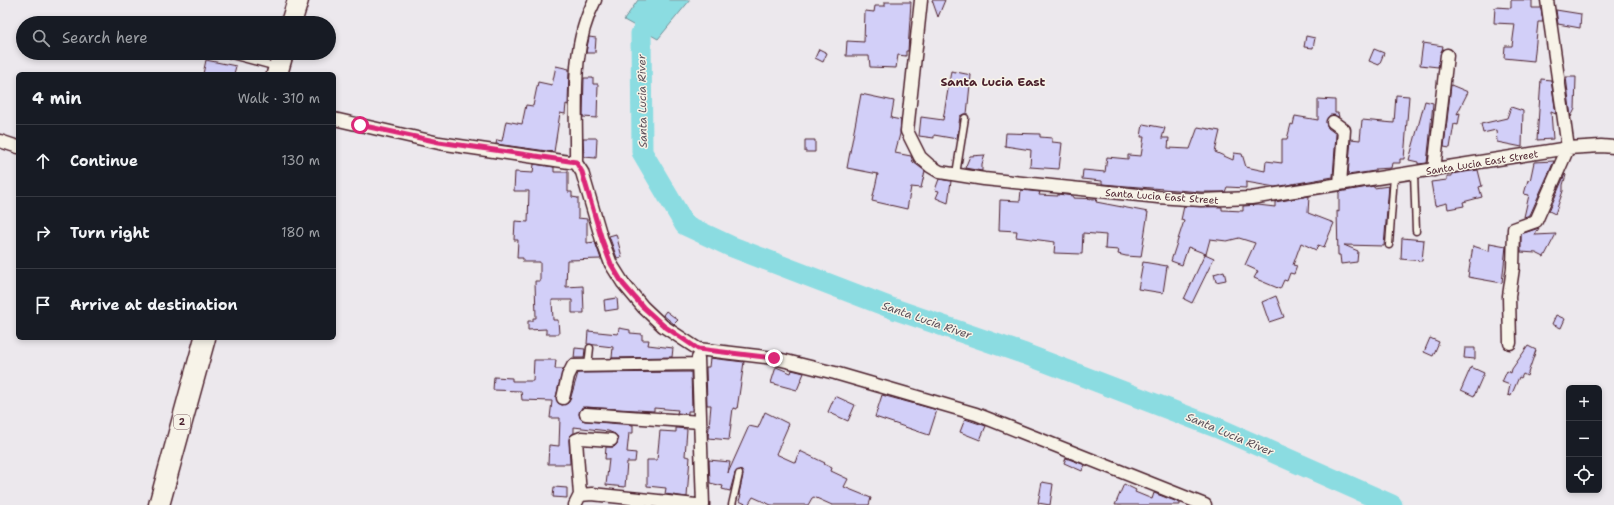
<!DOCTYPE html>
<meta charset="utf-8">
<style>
body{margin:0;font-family:"Shantell Sans",sans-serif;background:#242831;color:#f1f3f6}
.controls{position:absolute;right:12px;bottom:12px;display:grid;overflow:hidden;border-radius:6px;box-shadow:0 2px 6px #0003}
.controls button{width:36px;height:36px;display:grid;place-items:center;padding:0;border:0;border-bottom:1px solid #363941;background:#171b24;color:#f1f3f6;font:20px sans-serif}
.stop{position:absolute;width:12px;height:12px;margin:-9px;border:3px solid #db2777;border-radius:50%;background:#fff}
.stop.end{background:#db2777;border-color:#fff;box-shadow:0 1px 4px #0008}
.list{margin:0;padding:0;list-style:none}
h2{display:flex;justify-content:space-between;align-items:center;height:52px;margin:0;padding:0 16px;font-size:17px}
h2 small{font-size:13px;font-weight:400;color:#9ea1a6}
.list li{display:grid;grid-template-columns:26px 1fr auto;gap:12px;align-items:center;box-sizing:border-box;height:72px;padding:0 16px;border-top:1px solid #363941}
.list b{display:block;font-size:15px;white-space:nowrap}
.list em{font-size:13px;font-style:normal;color:#9ea1a6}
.icon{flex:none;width:22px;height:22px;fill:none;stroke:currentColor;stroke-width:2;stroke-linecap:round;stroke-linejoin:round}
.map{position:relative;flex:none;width:1614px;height:505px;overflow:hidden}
.search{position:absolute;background:#171b24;box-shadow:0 2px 6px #0003;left:16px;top:16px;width:320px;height:44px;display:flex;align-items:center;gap:10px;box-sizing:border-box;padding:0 14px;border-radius:22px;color:#9ea1a6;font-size:15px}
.panel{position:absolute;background:#171b24;box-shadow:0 2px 6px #0003;left:16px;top:72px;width:320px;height:268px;border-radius:6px}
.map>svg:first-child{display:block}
.water{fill:#8bdce1;stroke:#719098}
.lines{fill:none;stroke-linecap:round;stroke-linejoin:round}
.river{stroke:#8bdce1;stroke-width:21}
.building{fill:#d2cff8;stroke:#4a1f2b}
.service-casing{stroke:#4a1f2b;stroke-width:9}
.minor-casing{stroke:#4a1f2b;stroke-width:15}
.trunk-casing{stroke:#4a1f2b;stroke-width:23}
.service{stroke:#f7f3e8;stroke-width:6}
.minor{stroke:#f7f3e8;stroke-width:12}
.trunk{stroke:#f7f3e8;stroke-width:20}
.route{stroke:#db2777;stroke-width:5}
.labels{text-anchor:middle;stroke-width:3;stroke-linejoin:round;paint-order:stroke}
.shield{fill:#f7f3e8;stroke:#7e5f64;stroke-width:1}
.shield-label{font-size:9px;font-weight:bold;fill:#4a1f2b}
.street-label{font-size:10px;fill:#4a1f2b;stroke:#f7f3e8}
.water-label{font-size:11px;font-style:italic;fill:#5a4e58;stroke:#f7f3e8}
.quarter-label{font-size:12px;font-weight:bold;fill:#4a1f2b;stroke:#f7f3e8}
</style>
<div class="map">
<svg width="1614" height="505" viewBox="0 0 1614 505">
<rect width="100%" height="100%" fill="#ece8ed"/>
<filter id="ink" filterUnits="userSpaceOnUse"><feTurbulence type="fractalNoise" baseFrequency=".025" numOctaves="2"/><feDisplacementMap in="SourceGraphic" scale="8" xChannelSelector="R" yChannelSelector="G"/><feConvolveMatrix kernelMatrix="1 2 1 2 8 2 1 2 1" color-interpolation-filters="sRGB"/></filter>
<g filter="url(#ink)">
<path class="water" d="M638 0H690L658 39 624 20Z"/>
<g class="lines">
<path class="river" d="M658 0 641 34 642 152 685 225 730 246 894 309 1025 354 1218 428 1392 505"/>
</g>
<path class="building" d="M932 0H945L938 17Z
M1511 0H1532V8H1541L1543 22H1538L1534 61 1504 58 1505 46H1512L1515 24 1494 23 1495 7 1511 8Z
M885 2H911L908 51H906V56L898 55 896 68 870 67 869 56H846L847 41 864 42 865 11 874 12 875 6H885Z
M1556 10 1581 14 1580 28 1558 24Z
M1306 36 1315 38 1313 48 1304 47Z
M589 37 596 38 595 53H586Z
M1423 43 1443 46 1438 67 1420 65Z
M819 49 827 53 823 62 815 58Z
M1374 49 1384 53 1379 65 1369 61Z
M206 60 236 66 234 74H203Z
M556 66 569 69 568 105 566 104 565 114 560 113 554 152 496 144 497 140 502 141 506 121 522 124 526 105 533 106 538 82 552 85Z
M951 71 971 75 967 114H964L960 116 957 139 934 135V138L919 136 921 117 943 120Z
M1566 77H1576L1575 109 1571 117Z
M584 78H593V84H598L597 118 583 117Z
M1541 79 1551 80 1556 114 1551 112 1553 139 1537 140Z
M1451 85 1468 92 1457 114 1460 113 1458 125 1454 124 1450 148 1444 147Z
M861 94 894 101 891 118 901 120 900 134 895 153 911 156 913 162 925 171 921 188 911 187 907 209 872 201 878 174 847 168Z
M1396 95 1409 96 1404 159H1400V163H1392L1391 168 1375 169V171L1348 175 1351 139 1360 140 1362 120 1394 123Z
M1318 99 1335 100V113H1338L1339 117 1330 115 1326 122 1328 128 1336 134 1333 177 1275 187 1246 182V188L1227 187 1225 192H1201L1102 184V181L1082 179 1083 170 1105 172 1107 157 1128 159V155L1141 156 1144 137H1141L1143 124 1165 128 1162 138H1169L1168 148 1190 149 1198 127 1220 131 1215 152 1233 160 1234 153 1242 154 1246 167 1265 171 1266 161 1282 163V139H1287L1291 124 1293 125 1295 116 1318 120Z
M1425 101 1433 103 1430 135 1427 163 1418 164V162L1409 160Z
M1511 107 1523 111 1522 147 1497 142 1496 130 1483 133 1481 124 1507 118Z
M1006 133 1040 134V137L1052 138V142L1062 143 1059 169 1030 167 1031 150 1005 146Z
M583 138H597L596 158 584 157Z
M805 140H815V152H805Z
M985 155 982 164V171L965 168 970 156Z
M1554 161 1530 215 1524 217 1529 195 1524 194 1528 180 1530 181 1534 162Z
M534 164 554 167V172H568V192H572V197L578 198V218L587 219V243L595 242 601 259 567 260 566 287 583 286 584 313H572V300H552L553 320H558L559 334H546V329L528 330V321H533V318H536L535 281H540V262H523V258H517L518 240H514L515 221 528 222 529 191H514L515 172 533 173Z
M1478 170 1482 186 1479 187 1482 197 1463 202 1464 206 1448 209 1447 203 1435 206 1431 182 1447 180V176H1452V174Z
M1565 174 1566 175 1563 185V191L1555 214 1549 211Z
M939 179 951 181 948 203 936 198 939 191 935 190Z
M1374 186V188L1389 186 1384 246 1344 245 1358 251 1357 262 1341 264 1340 255H1338L1337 211 1339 212V192Z
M1021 190 1040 192 1039 195 1058 196V194L1073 196V198L1097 199 1096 202 1148 212 1141 257 1126 256 1118 254 1119 250 1105 249 1106 235 1083 233 1082 254 1054 253 1055 242 1016 237 1017 231 999 230 1000 200 1020 201Z
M1309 196 1308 213 1334 223 1324 247 1318 245 1316 250 1301 243 1293 265 1297 266 1294 274 1290 273 1287 281 1284 280 1280 289 1254 278 1258 271 1245 265 1255 243 1239 238 1227 241 1210 239 1206 254 1188 247 1182 265 1171 261 1184 221 1181 220 1184 206 1222 207V210L1243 211V206L1258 205 1275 207V202Z
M1539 228 1535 235 1556 234 1544 257 1536 253 1521 252V234Z
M616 234 622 257 617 258 609 236Z
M1402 238 1424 240 1422 261 1401 259Z
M1490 243 1506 246 1502 283 1468 277 1473 246 1489 251Z
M1205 254 1214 258 1192 303 1184 299Z
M1143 262 1167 266 1163 293 1138 289Z
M1224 271 1226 280 1216 282 1214 274Z
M1276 296 1284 317 1269 322 1262 302Z
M617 298 618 309 605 311 604 300Z
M666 311 678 320 674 324 663 315Z
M1556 315 1565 319 1561 328 1552 324Z
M619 328 630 330V333L642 334V340H649L648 345 673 348 672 357 612 358 613 347 587 344 588 331 618 334Z
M1430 338 1439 342 1433 356 1424 352Z
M1528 346 1536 350 1527 376 1523 374 1521 378 1519 377 1511 396 1508 395 1510 385 1502 382 1507 371 1511 373 1512 369Z
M575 348 585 349 584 358H574Z
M1465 348H1475V359L1464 358Z
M710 358 744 362 737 409 733 408 729 440 708 438 711 405H707L706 367H709Z
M534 360H556L555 369H563L556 397 558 403 562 405 568 403 570 400 578 373 691 372 692 411H688V414L677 413 678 410 654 408V411L582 407 579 414 582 420 585 421 633 425V433H629L627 452 636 453 635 462H627L625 487 606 485 609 459H605L606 447H614L617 444 618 440 615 434 608 431 574 427V433L570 436 569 440 570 464H548L549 445 559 446 560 418H550L552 401 522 400 521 391 493 390 494 377 512 378V381H533Z
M776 367 791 373 792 370 804 373 797 390 771 383Z
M1471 367 1484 373 1474 396 1461 390Z
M882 395 937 410 929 435 875 417Z
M835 396 855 405 848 421 828 412Z
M765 412 789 424 776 454 796 463 800 451 825 463 824 464 832 468 831 471 848 479 844 487 871 498 869 505H832L814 497 812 498 808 505H771L753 497 748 505 739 501 741 495 739 494 743 475 740 470 735 473 730 491 722 489 723 486 710 483 709 460 730 462 728 473 749 426 758 428Z
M965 419 986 426 980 440 960 432Z
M676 428 687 429 685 456 690 457 687 497 665 494 666 488 647 486V460H657L660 431 676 432Z
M1066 458 1085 465 1082 471 1064 463Z
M1042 482 1053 484 1050 505 1038 503Z
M1124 484 1136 490 1135 492 1152 499 1154 493 1180 503V505H1115Z
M554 487 567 488V498L553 497Z"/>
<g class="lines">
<defs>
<path id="service" d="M224 53 277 67
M1414 173 1416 231
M956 174 965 118
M1389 245 1394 176
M588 366 590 348
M732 505 739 474"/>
<path id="minor" d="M921 0 907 131 920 157 930 166 940 172 984 179 1158 197 1201 200 1251 198 1568 148 1601 146 1614 147
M334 119 439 143 576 163 582 172 602 240 611 264 623 283 643 307 663 326 698 349 774 358 835 373 976 414 1205 505
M1333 122 1344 130 1340 184
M0 141 18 147
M576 163C577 109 569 49 595 0
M1434 170 1447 55
M1510 343 1509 296 1513 268 1514 229 1536 221 1568 148 1547 0
M698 358 703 505
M563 398 568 376 573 366 698 364
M586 414 700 422
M580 495 576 440 581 438 611 440
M575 505 580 495 592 494 696 505"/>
<path id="trunk" d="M291 23 298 0
M277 74 283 53
M159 505 205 338"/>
</defs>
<use href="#service" class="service-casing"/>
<use href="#minor" class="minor-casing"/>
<use href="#trunk" class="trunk-casing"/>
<use href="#service" class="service"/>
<use href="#minor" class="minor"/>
<use href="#trunk" class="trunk"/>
</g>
</g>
<g class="lines" filter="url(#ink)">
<path class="route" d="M360 125 439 142 576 162 582 172 602 240 611 264 623 284 643 307 664 326 698 349 774 358"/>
</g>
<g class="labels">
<rect class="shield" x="174" y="415" width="16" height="14" rx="3"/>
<g class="shield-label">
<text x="182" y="425">2</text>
</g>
<g class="street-label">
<text transform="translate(1482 162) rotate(-9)" y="4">Santa Lucia East Street</text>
<text transform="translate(1162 196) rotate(4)" y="4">Santa Lucia East Street</text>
</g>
<g class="water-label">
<text transform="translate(642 101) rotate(-91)" y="4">Santa Lucia River</text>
<text transform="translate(927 320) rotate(19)" y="4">Santa Lucia River</text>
<text transform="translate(1230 434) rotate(23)" y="4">Santa Lucia River</text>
</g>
<g class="quarter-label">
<text x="993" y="86">Santa Lucia East</text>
</g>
</g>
</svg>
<div class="controls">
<button>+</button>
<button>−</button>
<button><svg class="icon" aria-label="locate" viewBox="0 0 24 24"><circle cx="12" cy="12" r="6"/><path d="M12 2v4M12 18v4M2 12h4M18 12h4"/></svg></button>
</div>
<div class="stop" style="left:360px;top:125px"></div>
<div class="stop end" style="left:774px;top:358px"></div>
<div class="search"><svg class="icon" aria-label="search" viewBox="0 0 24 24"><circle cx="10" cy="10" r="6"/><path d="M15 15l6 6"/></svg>Search here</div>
<section class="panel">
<h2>4 min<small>Walk · 310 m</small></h2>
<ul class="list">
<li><svg class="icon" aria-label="ahead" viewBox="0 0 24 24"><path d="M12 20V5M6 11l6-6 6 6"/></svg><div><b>Continue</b></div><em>130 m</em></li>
<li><svg class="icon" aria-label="right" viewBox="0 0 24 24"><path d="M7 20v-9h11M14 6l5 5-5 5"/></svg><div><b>Turn right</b></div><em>180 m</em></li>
<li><svg class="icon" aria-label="arrive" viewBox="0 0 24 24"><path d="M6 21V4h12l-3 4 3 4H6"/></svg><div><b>Arrive at destination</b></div></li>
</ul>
</section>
</div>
